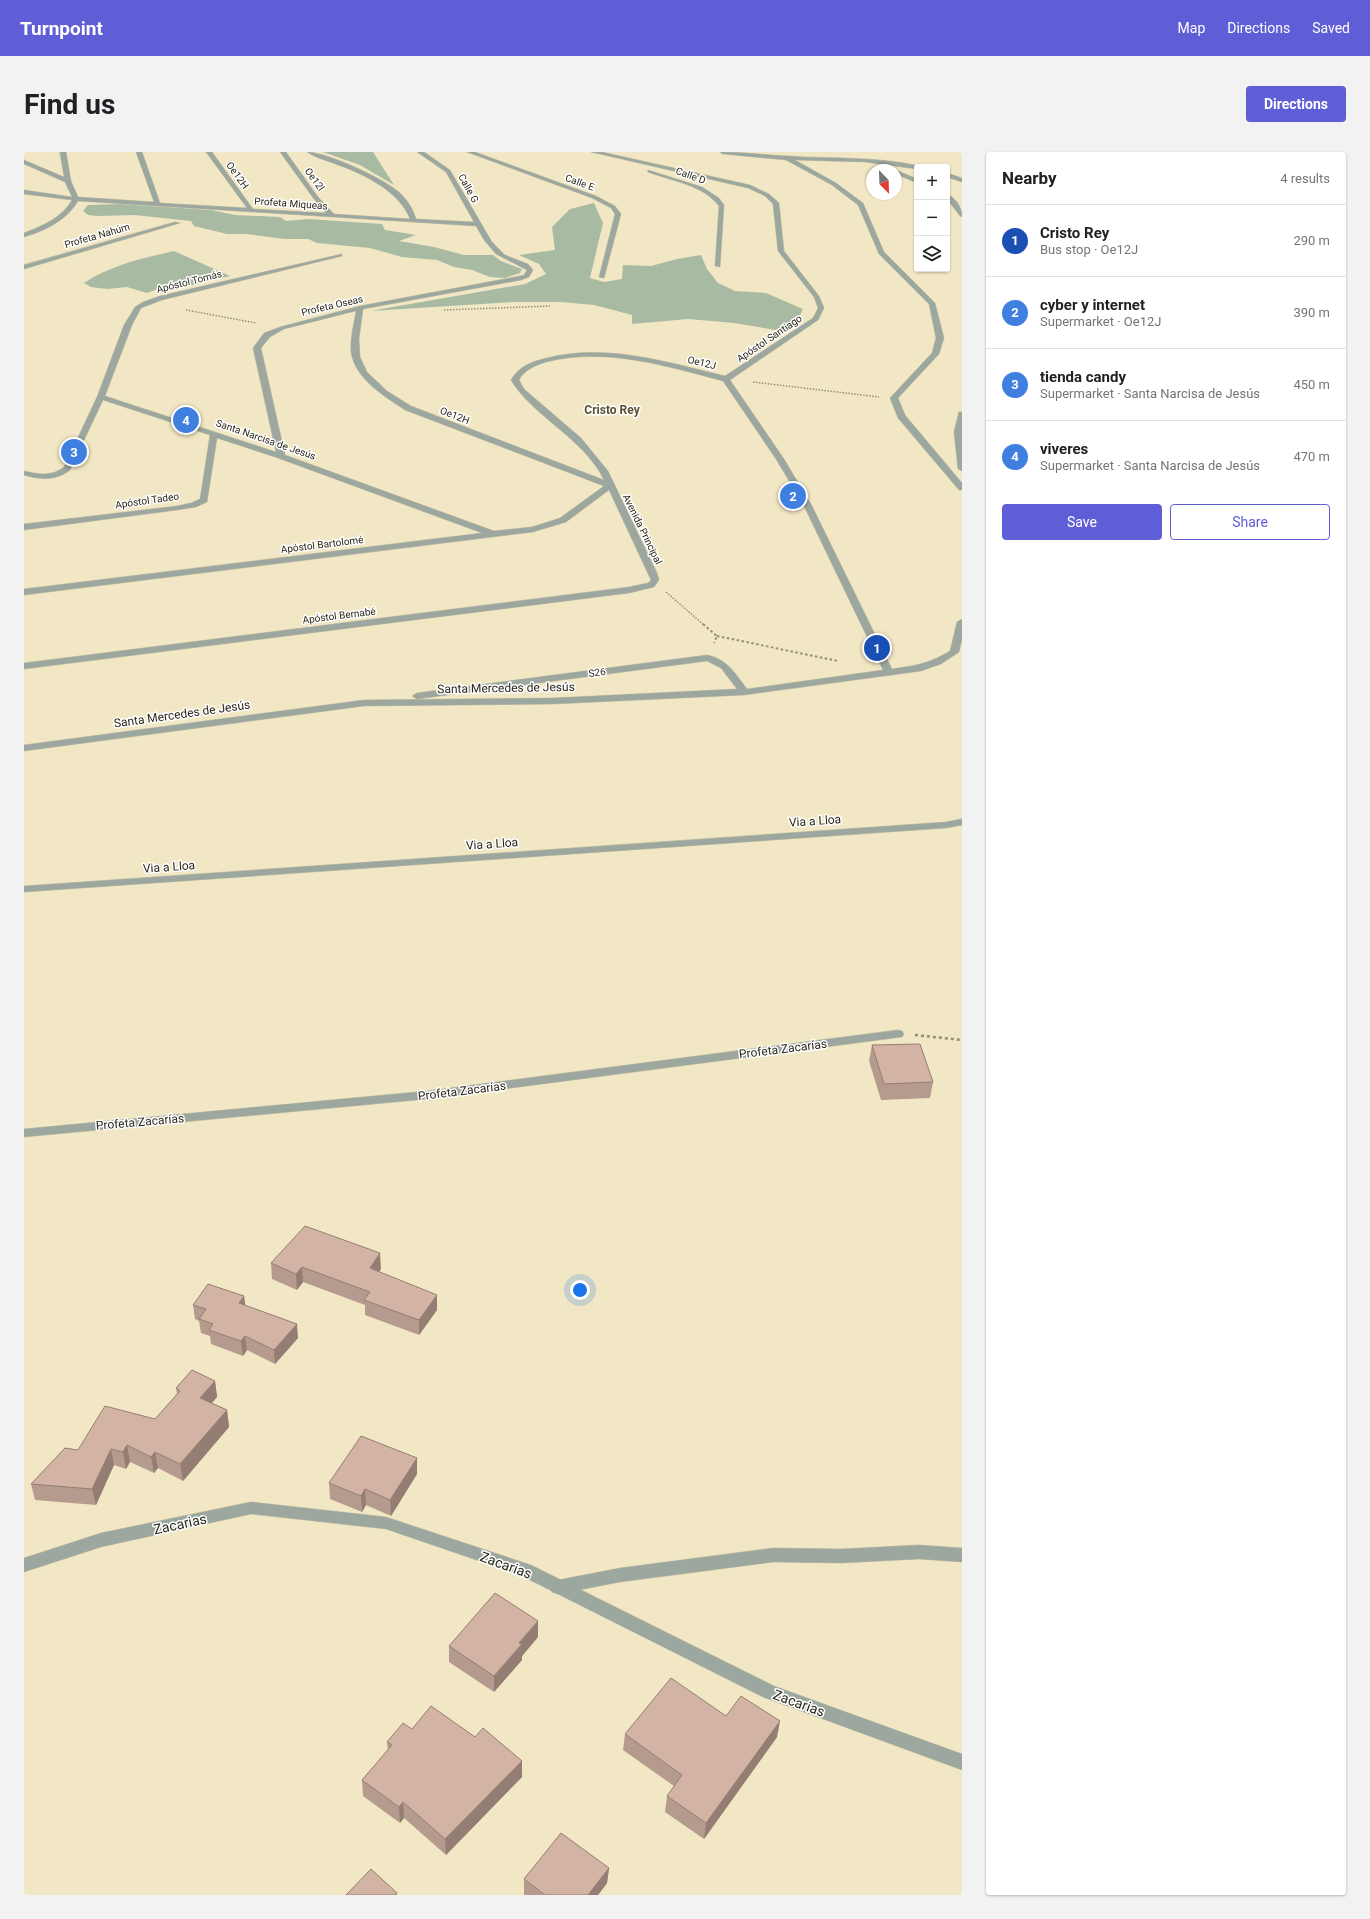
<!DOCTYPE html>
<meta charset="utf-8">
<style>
body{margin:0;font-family:Roboto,sans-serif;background:#f2f2f2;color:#202124}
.controls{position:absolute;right:12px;top:12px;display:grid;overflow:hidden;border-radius:4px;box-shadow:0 1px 3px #0004}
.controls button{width:36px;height:36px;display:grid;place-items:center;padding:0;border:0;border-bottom:1px solid #e0e0e0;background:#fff;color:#202124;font:20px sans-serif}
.compass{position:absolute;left:842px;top:12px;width:36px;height:36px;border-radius:50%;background:#fff;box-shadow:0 1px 3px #0004;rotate:157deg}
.you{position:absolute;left:556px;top:1138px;width:14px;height:14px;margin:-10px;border:3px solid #fff;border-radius:50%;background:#1a73e8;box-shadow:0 0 0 6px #1a73e833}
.badge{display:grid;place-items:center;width:26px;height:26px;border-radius:50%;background:#605ed6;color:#fff;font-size:13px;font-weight:700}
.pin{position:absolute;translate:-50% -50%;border:2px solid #fff;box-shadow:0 1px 4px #0006}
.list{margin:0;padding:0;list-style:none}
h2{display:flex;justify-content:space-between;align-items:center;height:52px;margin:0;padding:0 16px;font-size:17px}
h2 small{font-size:13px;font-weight:400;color:#757577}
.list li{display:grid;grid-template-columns:26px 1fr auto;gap:12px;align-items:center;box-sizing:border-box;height:72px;padding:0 16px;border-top:1px solid #e0e0e0}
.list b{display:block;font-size:15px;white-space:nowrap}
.list p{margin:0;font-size:13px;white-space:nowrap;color:#757577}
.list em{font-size:13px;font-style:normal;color:#757577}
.actions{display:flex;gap:8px;padding:12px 16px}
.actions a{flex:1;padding:9px 0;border:1px solid #605ed6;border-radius:4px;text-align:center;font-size:14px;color:#605ed6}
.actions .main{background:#605ed6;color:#fff}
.icon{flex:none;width:22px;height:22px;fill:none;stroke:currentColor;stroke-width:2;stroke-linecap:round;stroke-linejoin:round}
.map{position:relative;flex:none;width:938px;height:1743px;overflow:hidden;border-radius:4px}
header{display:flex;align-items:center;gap:24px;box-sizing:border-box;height:56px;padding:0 20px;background:#605ed6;color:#fff}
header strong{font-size:19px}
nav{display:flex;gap:22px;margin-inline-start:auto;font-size:14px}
.intro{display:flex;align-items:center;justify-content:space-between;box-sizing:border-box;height:96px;padding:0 24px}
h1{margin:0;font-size:28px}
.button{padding:10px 18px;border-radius:4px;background:#605ed6;color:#fff;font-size:14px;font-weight:700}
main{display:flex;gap:24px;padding:0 24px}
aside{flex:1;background:#fff;border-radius:4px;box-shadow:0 1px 3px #0004}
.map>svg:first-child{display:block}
.forest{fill:#a8bba2}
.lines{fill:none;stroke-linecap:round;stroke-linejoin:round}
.service-casing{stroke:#cec4a5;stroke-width:1}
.minor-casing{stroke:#cec4a5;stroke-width:1}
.tertiary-casing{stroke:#cec4a5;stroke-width:1}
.path-far2{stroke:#968e75;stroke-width:1.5;stroke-dasharray:1.5 1.5;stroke-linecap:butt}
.path-far1{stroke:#968e75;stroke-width:2;stroke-dasharray:2.5 2.5;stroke-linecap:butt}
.path{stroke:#968e75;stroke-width:2.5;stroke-dasharray:3 3;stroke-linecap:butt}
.service{fill:#9ca89f;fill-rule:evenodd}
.minor{fill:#9ca89f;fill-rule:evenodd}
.tertiary{fill:#9ca89f;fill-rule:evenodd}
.wall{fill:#b59b8d}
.shaded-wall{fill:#947e73}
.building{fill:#d3b4a4;stroke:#947e73}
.labels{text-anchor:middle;stroke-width:3;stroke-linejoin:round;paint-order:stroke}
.far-street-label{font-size:10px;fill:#2a2619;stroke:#fff}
.far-quarter-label{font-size:12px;font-weight:bold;fill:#595032;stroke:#fff}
.street-label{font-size:12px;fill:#2a2619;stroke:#fff}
.near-street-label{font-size:14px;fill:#2a2619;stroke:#fff}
</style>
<header>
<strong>Turnpoint</strong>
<nav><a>Map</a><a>Directions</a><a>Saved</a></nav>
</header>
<div class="intro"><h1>Find us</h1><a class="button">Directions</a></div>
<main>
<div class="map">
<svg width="938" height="1743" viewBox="0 0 938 1743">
<rect width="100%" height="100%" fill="#f2e7c4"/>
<path class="forest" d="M299 0H349L370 33 336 13Z
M570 51 579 71 566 126 580 130 598 127 599 113 627 114 653 107 677 103 683 117 694 131 711 139 742 141 779 157 773 170 751 178 710 171 664 167 608 172V163L570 153 537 150H488L346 159 501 132 522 122 515 112 495 103 531 98 528 75 546 57Z
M96 52 187 58 211 63 256 65 262 69 284 67 358 72 361 78 392 83 375 89 410 95 440 103H469L477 109 498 117 496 121 481 126 466 125 448 118 430 115 413 108 378 105 346 96 293 91 284 87H260L222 82H203L170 74 167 69 110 63 73 64 64 63 59 59 64 53Z
M150 99 206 124 161 135 145 133 123 141 103 135 83 137 67 135 60 131C87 113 119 106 150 99Z"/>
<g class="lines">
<defs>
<path id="service" d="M895 1393 938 1396V1410L895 1407 817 1411 749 1410 596 1430 534 1442 528 1440 526 1435 528 1430 534 1428 596 1416 749 1396 817 1397Z"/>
<path id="minor" d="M36 0H42L47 29 54 45 130 50 112 0H118L136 51 223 56 182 0H188L229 57 302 61 290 47 256 0H262L294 45 310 62 386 67C376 40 340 22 314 13 305 9 291 6 283 0 303 0 361 27 376 41 384 49 389 57 392 67L450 70 422 20 393 0H400L426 18 468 90 481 103 504 112 509 118 505 125 497 128 339 157 335 187 336 205 343 220 363 239 387 254 580 328C560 286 509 265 487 228 494 215 507 210 519 207 580 190 642 210 701 224L789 166 794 156 790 145 754 99 749 52 741 44 724 36 567 0H578L726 33 745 42 755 51 760 99 795 144 800 156 794 168 706 228 760 307 788 354 868 517C890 514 907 511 926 499L933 470 938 467V487L935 500 917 512 897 519 720 543 529 552 340 554 0 599V593L340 548 529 546 713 537 697 516 683 509 393 547 388 544 393 541 683 503C703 507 711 521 723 537L859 518 780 354 752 307 699 229C642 214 581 195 522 210 512 213 500 218 495 228L500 237 557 286 584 319 633 421 635 428 630 435 605 441 0 517V511L605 435 624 431 627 428 585 338 542 370 509 380 0 443V437L458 381 254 306 193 286 183 350 172 355 153 358 0 378V372L153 354 167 351 176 347 186 283 79 248 46 318C32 329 16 328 0 323V319C14 322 27 325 40 315L73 245 100 173 111 155 119 150 136 144 318 102V104L138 148 117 156 108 173 81 244 252 300 229 196 240 181 256 175 336 154 496 124 500 123 503 118 472 102 460 88 452 74 54 49C43 68 21 79 0 85V81C18 74 38 66 48 48L0 42V38L48 45 41 30 0 12V8L40 25ZM332 159C330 172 326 186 327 200 331 227 360 244 381 258L580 334 536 366 508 375 470 379 261 303 237 196 246 185 260 177Z
M443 0H451L572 44 591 54 597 62 580 126 575 125 591 62 587 56 568 46Z
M696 0C719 0 741 3 764 4 808 7 852 4 895 14L896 15H893V17L841 10 771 8 812 31 839 51 860 100 911 151 920 186 915 202 874 246 881 263 938 331V338H935L874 266 866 246 908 201 912 186 905 152 855 102 834 53 808 33 762 8 699 2Z
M624 18 678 35 695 46 700 53 696 115 691 114 695 54C679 33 648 29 624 20Z
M872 18 893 27V31L872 22Z
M923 21 938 26V30L923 25Z
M923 42C932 46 938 55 938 65L936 64 923 47Z
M151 70 156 71 0 117V113Z
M935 260H938V319L934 317 930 280Z
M874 878 878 879 880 882 878 885 403 947 0 985V977L403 939Z
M227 1350 362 1365 507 1413 750 1534 938 1602V1618L739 1545 496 1423 362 1377 227 1362 77 1395 0 1420V1406L77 1381Z"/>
<path id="tertiary" d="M938 667V673L922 676 0 740V734L922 670Z"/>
</defs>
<use href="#service" class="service-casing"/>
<use href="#minor" class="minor-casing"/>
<use href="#tertiary" class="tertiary-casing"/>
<path class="path-far2" d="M162 158 232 171
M420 158 526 154
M729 230 855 245
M642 440 680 473"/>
<path class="path-far1" d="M679 472 693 484 690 491
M693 484 814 509"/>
<path class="path" d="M891 883 938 888"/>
<use href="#service" class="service"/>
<use href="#minor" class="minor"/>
<use href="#tertiary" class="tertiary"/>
</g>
<path class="wall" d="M848 893 909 930 906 946 857 948 845 909Z
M247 1111 357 1117 355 1120 413 1143V1158L395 1183 341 1163V1153L279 1130 273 1138 248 1127Z
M220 1144 221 1153 274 1186 251 1212 223 1198 219 1204 187 1192 186 1184 177 1181 175 1169 171 1167 169 1153Z
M191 1229 193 1245 188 1251 203 1258 205 1275 159 1329 134 1316 130 1321 106 1310 102 1317 90 1313 72 1353 11 1348 7 1332 54 1298 131 1267 153 1242 152 1236Z
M393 1322 367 1364 342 1353 338 1360 306 1347 305 1331Z
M514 1469V1485L498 1504V1508L470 1540 425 1510V1494Z
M702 1564 753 1585 680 1687 641 1660 643 1644 650 1634 599 1598 601 1582Z
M388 1577 498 1625 422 1703 380 1666 376 1671 339 1644 338 1628 364 1599 363 1590Z
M585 1716 583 1731 574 1743H500V1727Z"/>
<path class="shaded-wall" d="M356 1101 357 1117 346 1132V1116Z
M278 1115 279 1130 273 1138 272 1122Z
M413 1143V1158L395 1183V1168Z
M220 1144 222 1159 215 1151Z
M273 1172 274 1186 251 1212 250 1198Z
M221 1184 223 1198 219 1204 217 1189Z
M191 1229 193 1245 178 1262 176 1246Z
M203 1258 205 1275 159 1329 156 1312Z
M103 1293 106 1310 102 1317 99 1300Z
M87 1297 90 1313 72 1353 68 1337Z
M131 1300 134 1316 130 1321 127 1305Z
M393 1306V1322L367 1364 366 1348Z
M341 1337 342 1353 338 1360 337 1344Z
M514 1469V1485L498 1504V1508L470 1540V1524L495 1491Z
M756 1569 753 1585 680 1687 682 1671Z
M498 1609V1625L422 1703 421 1687Z
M379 1650 380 1666 376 1671 375 1655Z
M585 1716 583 1731 574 1743H564Z"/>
<path class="building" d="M896 892 909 930 860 932 848 893Z
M281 1074 356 1101 346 1116 413 1143 395 1168 340 1148 346 1140 278 1115 272 1122 247 1111Z
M184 1132 220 1144 215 1151 273 1172 250 1198 221 1184 217 1189 185 1178 189 1172 175 1167 182 1157 169 1153Z
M168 1218 191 1229 176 1246 203 1258 156 1312 131 1300 127 1305 103 1293 99 1300 87 1297 68 1337 7 1332 41 1296 54 1298 81 1254 131 1267 156 1239 152 1236Z
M337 1284 393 1306 366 1348 341 1337 337 1344 305 1331Z
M471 1441 514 1469 495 1491 498 1492 470 1524 425 1494Z
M647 1526 702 1564 717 1544 756 1569 682 1671 643 1644 658 1623 601 1582Z
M407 1554 451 1585 459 1576 498 1609 421 1687 379 1650 375 1655 338 1628 368 1593 363 1590 379 1571 388 1577Z
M537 1681 585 1716 564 1743H521L500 1727Z
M347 1717 373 1741 372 1743H322Z"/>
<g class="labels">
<g class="far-street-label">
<text transform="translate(214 23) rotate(54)" y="4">Oe12H</text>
<text transform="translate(667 23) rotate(20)" y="4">Calle D</text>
<text transform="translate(291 27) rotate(54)" y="4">Oe12l</text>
<text transform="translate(556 30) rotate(20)" y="4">Calle E</text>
<text transform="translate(445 36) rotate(61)" y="4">Calle G</text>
<text transform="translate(267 51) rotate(4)" y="4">Profeta Miqueas</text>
<text transform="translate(73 83) rotate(-16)" y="4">Profeta Nahúm</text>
<text transform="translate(165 129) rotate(-14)" y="4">Apóstol Tomás</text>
<text transform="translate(308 153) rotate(-13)" y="4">Profeta Oseas</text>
<text transform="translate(745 186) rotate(-34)" y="4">Apóstol Santiago</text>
<text transform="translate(678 210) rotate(13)" y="4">Oe12J</text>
<text transform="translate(431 263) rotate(21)" y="4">Oe12H</text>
<text transform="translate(242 287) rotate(19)" y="4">Santa Narcisa de Jesús</text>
<text transform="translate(123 348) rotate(-8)" y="4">Apóstol Tadeo</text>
<text transform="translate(619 377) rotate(64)" y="4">Avenida Principal</text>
<text transform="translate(298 392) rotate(-7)" y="4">Apóstol Bartolomé</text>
<text transform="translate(315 463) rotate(-7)" y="4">Apóstol Bernabé</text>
<text transform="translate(573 520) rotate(-7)" y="4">S26</text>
</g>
<g class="far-quarter-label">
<text x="588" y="262">Cristo Rey</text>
</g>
<g class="street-label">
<text transform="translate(482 536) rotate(-1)" y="4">Santa Mercedes de Jesús</text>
<text transform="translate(158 562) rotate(-8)" y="4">Santa Mercedes de Jesús</text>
<text transform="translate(791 669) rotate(-4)" y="4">Via a Lloa</text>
<text transform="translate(468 692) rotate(-4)" y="4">Via a Lloa</text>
<text transform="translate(145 715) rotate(-4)" y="4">Via a Lloa</text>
<text transform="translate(759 897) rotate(-7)" y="4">Profeta Zacarías</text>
<text transform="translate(438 939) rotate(-7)" y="4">Profeta Zacarías</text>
<text transform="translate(116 970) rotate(-5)" y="4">Profeta Zacarías</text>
</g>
<g class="near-street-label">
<text transform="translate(156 1372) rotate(-12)" y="5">Zacarias</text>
<text transform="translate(482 1413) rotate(20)" y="5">Zacarias</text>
<text transform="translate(775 1551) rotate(20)" y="5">Zacarias</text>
</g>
</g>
</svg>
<div class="controls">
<button>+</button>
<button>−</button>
<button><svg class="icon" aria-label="layers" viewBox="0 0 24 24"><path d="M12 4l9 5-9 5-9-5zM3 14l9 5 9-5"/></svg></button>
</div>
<svg class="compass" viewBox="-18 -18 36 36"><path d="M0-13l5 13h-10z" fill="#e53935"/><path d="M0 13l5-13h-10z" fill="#757577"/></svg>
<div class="you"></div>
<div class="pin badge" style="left:853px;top:496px;background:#1a4fb4">1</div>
<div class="pin badge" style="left:769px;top:344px;background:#3f7fe0">2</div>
<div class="pin badge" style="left:50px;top:300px;background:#3f7fe0">3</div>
<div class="pin badge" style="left:162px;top:268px;background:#3f7fe0">4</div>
</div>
<aside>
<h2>Nearby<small>4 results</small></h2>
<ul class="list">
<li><span class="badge" style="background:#1a4fb4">1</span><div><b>Cristo Rey</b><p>Bus stop · Oe12J</p></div><em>290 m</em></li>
<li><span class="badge" style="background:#3f7fe0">2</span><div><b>cyber y internet</b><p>Supermarket · Oe12J</p></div><em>390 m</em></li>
<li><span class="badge" style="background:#3f7fe0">3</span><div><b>tienda candy</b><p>Supermarket · Santa Narcisa de Jesús</p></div><em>450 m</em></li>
<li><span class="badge" style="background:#3f7fe0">4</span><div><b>viveres</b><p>Supermarket · Santa Narcisa de Jesús</p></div><em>470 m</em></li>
</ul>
<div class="actions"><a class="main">Save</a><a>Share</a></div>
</aside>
</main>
